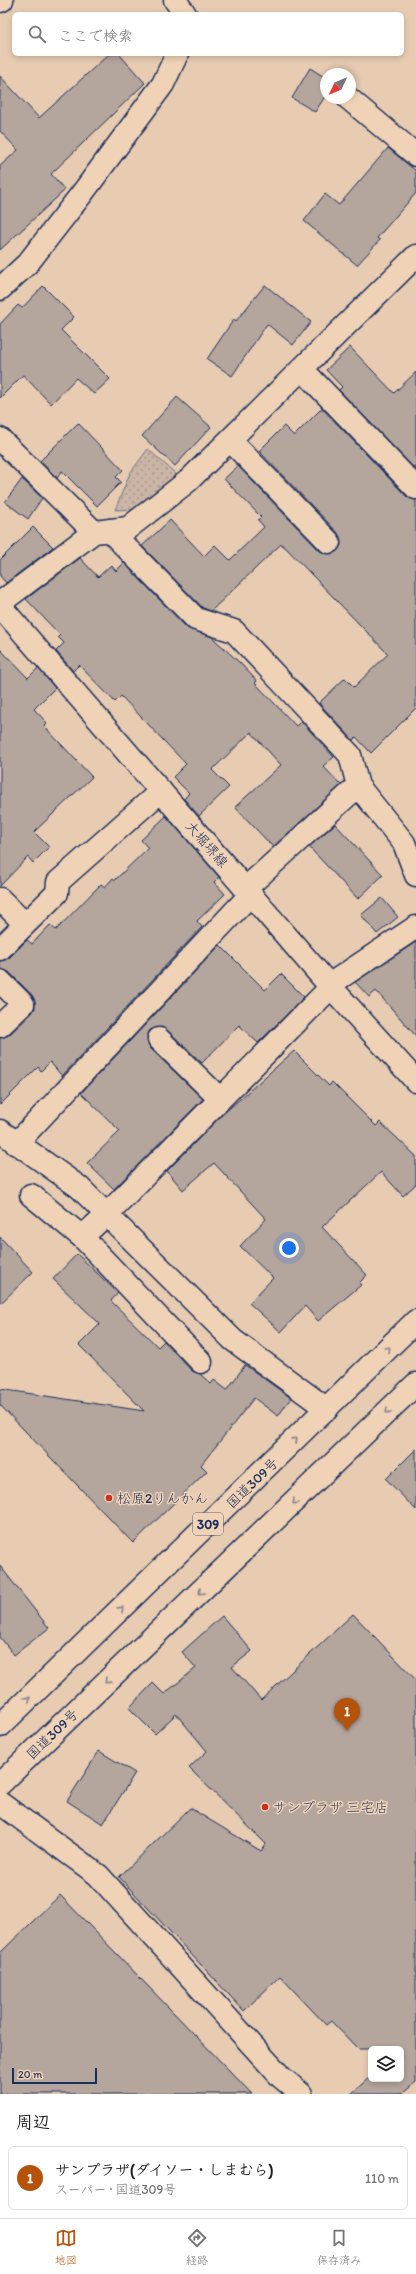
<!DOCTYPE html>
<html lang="ja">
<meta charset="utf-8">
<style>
body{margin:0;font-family:Itim,"Klee One",sans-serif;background:#f6f6f6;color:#222}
.controls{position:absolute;right:12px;bottom:12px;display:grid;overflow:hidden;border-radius:6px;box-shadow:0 2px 6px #0003}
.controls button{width:36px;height:36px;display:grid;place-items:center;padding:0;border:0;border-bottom:1px solid #e0e0e0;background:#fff;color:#222;font:20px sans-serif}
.compass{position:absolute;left:320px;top:68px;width:36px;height:36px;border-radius:50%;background:#fff;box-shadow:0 2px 6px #0003;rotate:226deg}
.scale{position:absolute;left:12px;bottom:10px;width:85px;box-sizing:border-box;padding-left:4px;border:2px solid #1b2f5e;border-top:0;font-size:11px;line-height:14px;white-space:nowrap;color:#1b2f5e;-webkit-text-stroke:3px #f0d3b6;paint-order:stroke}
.you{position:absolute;left:289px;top:1248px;width:14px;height:14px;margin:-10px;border:3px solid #fff;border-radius:50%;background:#1a73e8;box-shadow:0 0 0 6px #1a73e833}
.badge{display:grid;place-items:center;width:26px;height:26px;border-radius:50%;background:#b45309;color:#fff;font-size:13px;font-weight:700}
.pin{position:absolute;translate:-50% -33px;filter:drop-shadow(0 1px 2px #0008)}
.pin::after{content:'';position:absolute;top:21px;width:14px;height:12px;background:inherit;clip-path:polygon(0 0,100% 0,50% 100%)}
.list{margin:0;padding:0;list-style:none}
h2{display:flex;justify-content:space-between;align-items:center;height:52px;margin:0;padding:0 16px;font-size:17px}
h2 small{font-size:13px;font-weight:400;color:#767676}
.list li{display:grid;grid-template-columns:26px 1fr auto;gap:12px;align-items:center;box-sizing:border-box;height:64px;margin:0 8px 8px;padding:0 8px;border:1px solid #e0e0e0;border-radius:6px}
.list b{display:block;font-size:15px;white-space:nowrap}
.list p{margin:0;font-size:13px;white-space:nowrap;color:#767676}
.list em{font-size:13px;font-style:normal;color:#767676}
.icon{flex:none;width:22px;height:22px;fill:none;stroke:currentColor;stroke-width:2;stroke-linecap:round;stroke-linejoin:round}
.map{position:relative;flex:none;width:416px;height:2094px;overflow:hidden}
.search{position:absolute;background:#fff;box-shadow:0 2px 6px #0003;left:12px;right:12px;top:12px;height:44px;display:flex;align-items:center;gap:10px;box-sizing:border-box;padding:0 14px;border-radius:6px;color:#767676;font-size:15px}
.sheet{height:124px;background:#fff}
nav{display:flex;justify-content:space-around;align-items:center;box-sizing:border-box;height:56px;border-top:1px solid #e0e0e0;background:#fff;font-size:11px;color:#767676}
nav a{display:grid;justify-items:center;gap:2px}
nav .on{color:#b45309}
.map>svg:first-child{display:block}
.grass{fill:url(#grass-dots);stroke:#727282}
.building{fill:#b4a59d;stroke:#1b2f5e}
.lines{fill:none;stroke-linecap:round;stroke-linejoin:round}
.minor-casing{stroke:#1b2f5e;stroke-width:25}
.major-casing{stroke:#1b2f5e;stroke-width:25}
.highway-casing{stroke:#1b2f5e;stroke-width:25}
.minor{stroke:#f0d3b6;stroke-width:22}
.major{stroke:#f0d3b6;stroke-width:22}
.highway{stroke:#f0d3b6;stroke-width:22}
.oneway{stroke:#86818a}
.poi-dot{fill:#c8321e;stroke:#f0d3b6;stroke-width:1.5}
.labels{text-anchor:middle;stroke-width:3;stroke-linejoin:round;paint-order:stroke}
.shield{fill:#f0d3b6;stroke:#5b6078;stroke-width:1}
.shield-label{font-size:13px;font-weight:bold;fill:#1b2f5e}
.street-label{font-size:14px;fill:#1b2f5e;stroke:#f0d3b6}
.poi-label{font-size:14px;fill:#1b2f5e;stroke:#f0d3b6;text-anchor:start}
</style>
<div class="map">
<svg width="416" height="2094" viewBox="0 0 416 2094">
<defs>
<pattern id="grass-dots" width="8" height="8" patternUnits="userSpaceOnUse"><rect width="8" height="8" fill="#cab5a6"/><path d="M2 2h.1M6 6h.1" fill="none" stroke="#a3948a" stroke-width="1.8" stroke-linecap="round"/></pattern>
</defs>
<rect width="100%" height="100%" fill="#e7ccb2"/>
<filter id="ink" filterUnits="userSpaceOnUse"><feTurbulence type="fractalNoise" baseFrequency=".025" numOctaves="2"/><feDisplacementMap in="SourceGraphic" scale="8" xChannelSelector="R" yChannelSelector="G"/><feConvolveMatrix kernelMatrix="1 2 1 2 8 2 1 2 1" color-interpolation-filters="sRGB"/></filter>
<g filter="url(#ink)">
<path class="grass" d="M148 449 176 474 158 496 139 509 115 510 130 473Z"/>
<path class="building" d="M109 54H119L145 83 51 174 65 190 0 250V166L18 150 0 131V76L39 118Z
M310 68 326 78V95L315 112 292 98Z
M388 148 416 171V193L377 238 380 240 357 265 304 221 325 194 339 205Z
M265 285 311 322 293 345 267 324 232 376 207 359 234 319 236 321Z
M43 286 74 317 61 330 110 379 94 394 76 378 51 404 23 375 0 398V324L18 305 22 308Z
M350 347 394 393 416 372V470L339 390 342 387 326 370Z
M177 397 211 427 175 466 142 436Z
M322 408 407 497 416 500V708L371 753 356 737 353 740 319 703 345 678 354 687 388 654 286 548 281 544 211 611 203 608 142 546 170 520 204 556 215 545 230 560 264 527 258 520 261 517 224 479 238 466 320 551 326 554 337 551 341 545 338 533 259 451 284 426 294 436Z
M78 423 123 470 116 477 121 482 97 506 62 471 57 478 40 461Z
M22 479 42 498 28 519 5 502Z
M33 527 53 547 6 583 0 576V560Z
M80 558 98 577 111 565 116 571 124 563 187 628 212 637 240 663 257 681 255 683 296 726 301 721 334 757 323 766 341 785 273 847 235 807 281 765 251 732 212 770 229 787 199 816 184 799 189 793 173 777 186 764 121 696 115 702 79 665 73 671 56 651 64 643 58 637 60 635 26 599Z
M0 649 28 678 38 668 55 688 34 709 47 723 44 726 92 777 34 832 49 847 33 863 28 857 0 886Z
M166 816 219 877 214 882 225 894 197 921 202 927 62 1076 50 1062 41 1071 38 1067 0 1105V1038L9 1035 32 1013 35 1008V1001L32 995 9 972 0 969V961L9 958 27 940 32 944 50 925 56 930 101 884 105 887 113 878 115 880 148 848 141 840Z
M335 824 383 875 358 899 309 847Z
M382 898 398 917 377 934 361 915Z
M416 942V1036L376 991 369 997 355 982Z
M220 945 265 990 281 974 304 997 258 1043 239 1025 202 1063 167 1030 162 1027 150 1030 147 1036 150 1048 203 1099 114 1189 87 1163 120 1131 81 1093Z
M294 1051 329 1086 332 1082 376 1126 380 1122 416 1156V1184L403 1196 381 1172 322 1227 367 1275 359 1283 361 1285 318 1321 305 1306 281 1332 249 1303 273 1278 240 1246 266 1219 214 1163 183 1190 167 1171 222 1115Z
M0 1237 33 1272 0 1304Z
M77 1254 118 1293 111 1301 158 1347 164 1341 192 1371 200 1374 211 1384 214 1380 227 1390 245 1365 291 1398 278 1416 254 1398 201 1465 207 1471 133 1543 0 1405V1389L144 1411 79 1345 100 1324 53 1279Z
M416 1449V1510L386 1479Z
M0 1566 49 1628 14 1655 0 1637Z
M353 1614 416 1680V2082L402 2094H351L371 2076V2079H401V2049H358L331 2021 326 2025 280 1976 244 2011 119 1877 190 1808 261 1851 266 1844 189 1768 207 1751 176 1714 155 1734 129 1708 153 1683 164 1694 196 1668 182 1652 222 1616 252 1651 232 1667 261 1700Z
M99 1751 135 1773 103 1824 67 1801Z
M60 1895 252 2094H0V1953Z"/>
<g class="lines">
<defs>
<path id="minor" d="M175 0 185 14
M0 1 2 0
M348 98 416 155
M0 289 28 263 84 191 163 84 177 54
M302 369 416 488
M0 439 94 532
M230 440 329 542
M109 530 196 619 234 631 350 755 358 786 404 843 416 875
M0 603 94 532 128 528 188 481 416 256
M245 889 358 786
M0 899 25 924
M0 949 57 893 58 882 161 791
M0 981 23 1004 0 1026
M329 985 416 927
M159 1039 220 1099
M0 1131 79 1187 233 1340 327 1409
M16 1144 250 895
M31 1195 82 1237 201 1362
M82 1237 107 1214 331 987
M0 1803 98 1875 281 2077 301 2094"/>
<path id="major" d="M0 606 329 985 416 1081"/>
<path id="highway" d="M0 1726 416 1321
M0 1784 416 1384"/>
</defs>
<use href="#minor" class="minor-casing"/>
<use href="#major" class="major-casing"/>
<use href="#highway" class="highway-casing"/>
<use href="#minor" class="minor"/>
<use href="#major" class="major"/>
<use href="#highway" class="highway"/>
</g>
<defs><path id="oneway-chevron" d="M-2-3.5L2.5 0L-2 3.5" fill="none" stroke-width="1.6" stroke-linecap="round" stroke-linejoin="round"/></defs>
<g class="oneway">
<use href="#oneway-chevron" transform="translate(388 1349) rotate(-45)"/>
<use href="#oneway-chevron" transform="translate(388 1411) rotate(136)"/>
<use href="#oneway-chevron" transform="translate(295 1440) rotate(-44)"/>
<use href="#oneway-chevron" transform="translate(295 1502) rotate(136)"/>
<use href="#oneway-chevron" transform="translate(201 1592) rotate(136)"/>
<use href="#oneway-chevron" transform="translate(121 1609) rotate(-44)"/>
<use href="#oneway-chevron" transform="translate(107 1681) rotate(136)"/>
<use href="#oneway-chevron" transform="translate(28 1699) rotate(-44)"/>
</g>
</g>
<g class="poi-dot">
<circle cx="109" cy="1498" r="4"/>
<circle cx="265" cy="1807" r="4"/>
</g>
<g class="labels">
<rect class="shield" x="193" y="1513" width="30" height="22" rx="3"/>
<g class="shield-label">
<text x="208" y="1529">309</text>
</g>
<g class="street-label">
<text transform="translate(207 844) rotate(49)" y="5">大堀堺線</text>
<text transform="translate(252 1483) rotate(-44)" y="5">国道309号</text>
<text transform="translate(52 1734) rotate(-44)" y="5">国道309号</text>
</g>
<g class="poi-label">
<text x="117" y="1503">松原2りんかん</text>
<text x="273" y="1812">サンプラザ 三宅店</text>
</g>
</g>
</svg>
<div class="controls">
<button><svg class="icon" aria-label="layers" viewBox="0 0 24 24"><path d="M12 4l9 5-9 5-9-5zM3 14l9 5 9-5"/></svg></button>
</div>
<svg class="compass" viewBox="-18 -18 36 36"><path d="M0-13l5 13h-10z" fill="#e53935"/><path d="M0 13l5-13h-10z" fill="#767676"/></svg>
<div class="scale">20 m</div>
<div class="you"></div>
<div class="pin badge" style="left:347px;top:1731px">1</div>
<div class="search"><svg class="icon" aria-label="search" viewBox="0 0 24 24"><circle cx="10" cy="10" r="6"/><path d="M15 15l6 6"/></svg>ここで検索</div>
</div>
<section class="sheet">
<h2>周辺<small></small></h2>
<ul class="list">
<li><span class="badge">1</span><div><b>サンプラザ(ダイソー・しまむら)</b><p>スーパー · 国道309号</p></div><em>110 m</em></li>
</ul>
</section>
<nav>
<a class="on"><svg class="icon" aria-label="map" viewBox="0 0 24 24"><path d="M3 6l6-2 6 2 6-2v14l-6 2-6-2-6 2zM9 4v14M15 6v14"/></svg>地図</a>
<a><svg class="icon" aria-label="directions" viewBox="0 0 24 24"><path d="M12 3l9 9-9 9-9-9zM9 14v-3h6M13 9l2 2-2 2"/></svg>経路</a>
<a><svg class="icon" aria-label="saved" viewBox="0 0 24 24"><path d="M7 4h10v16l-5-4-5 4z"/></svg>保存済み</a>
</nav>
